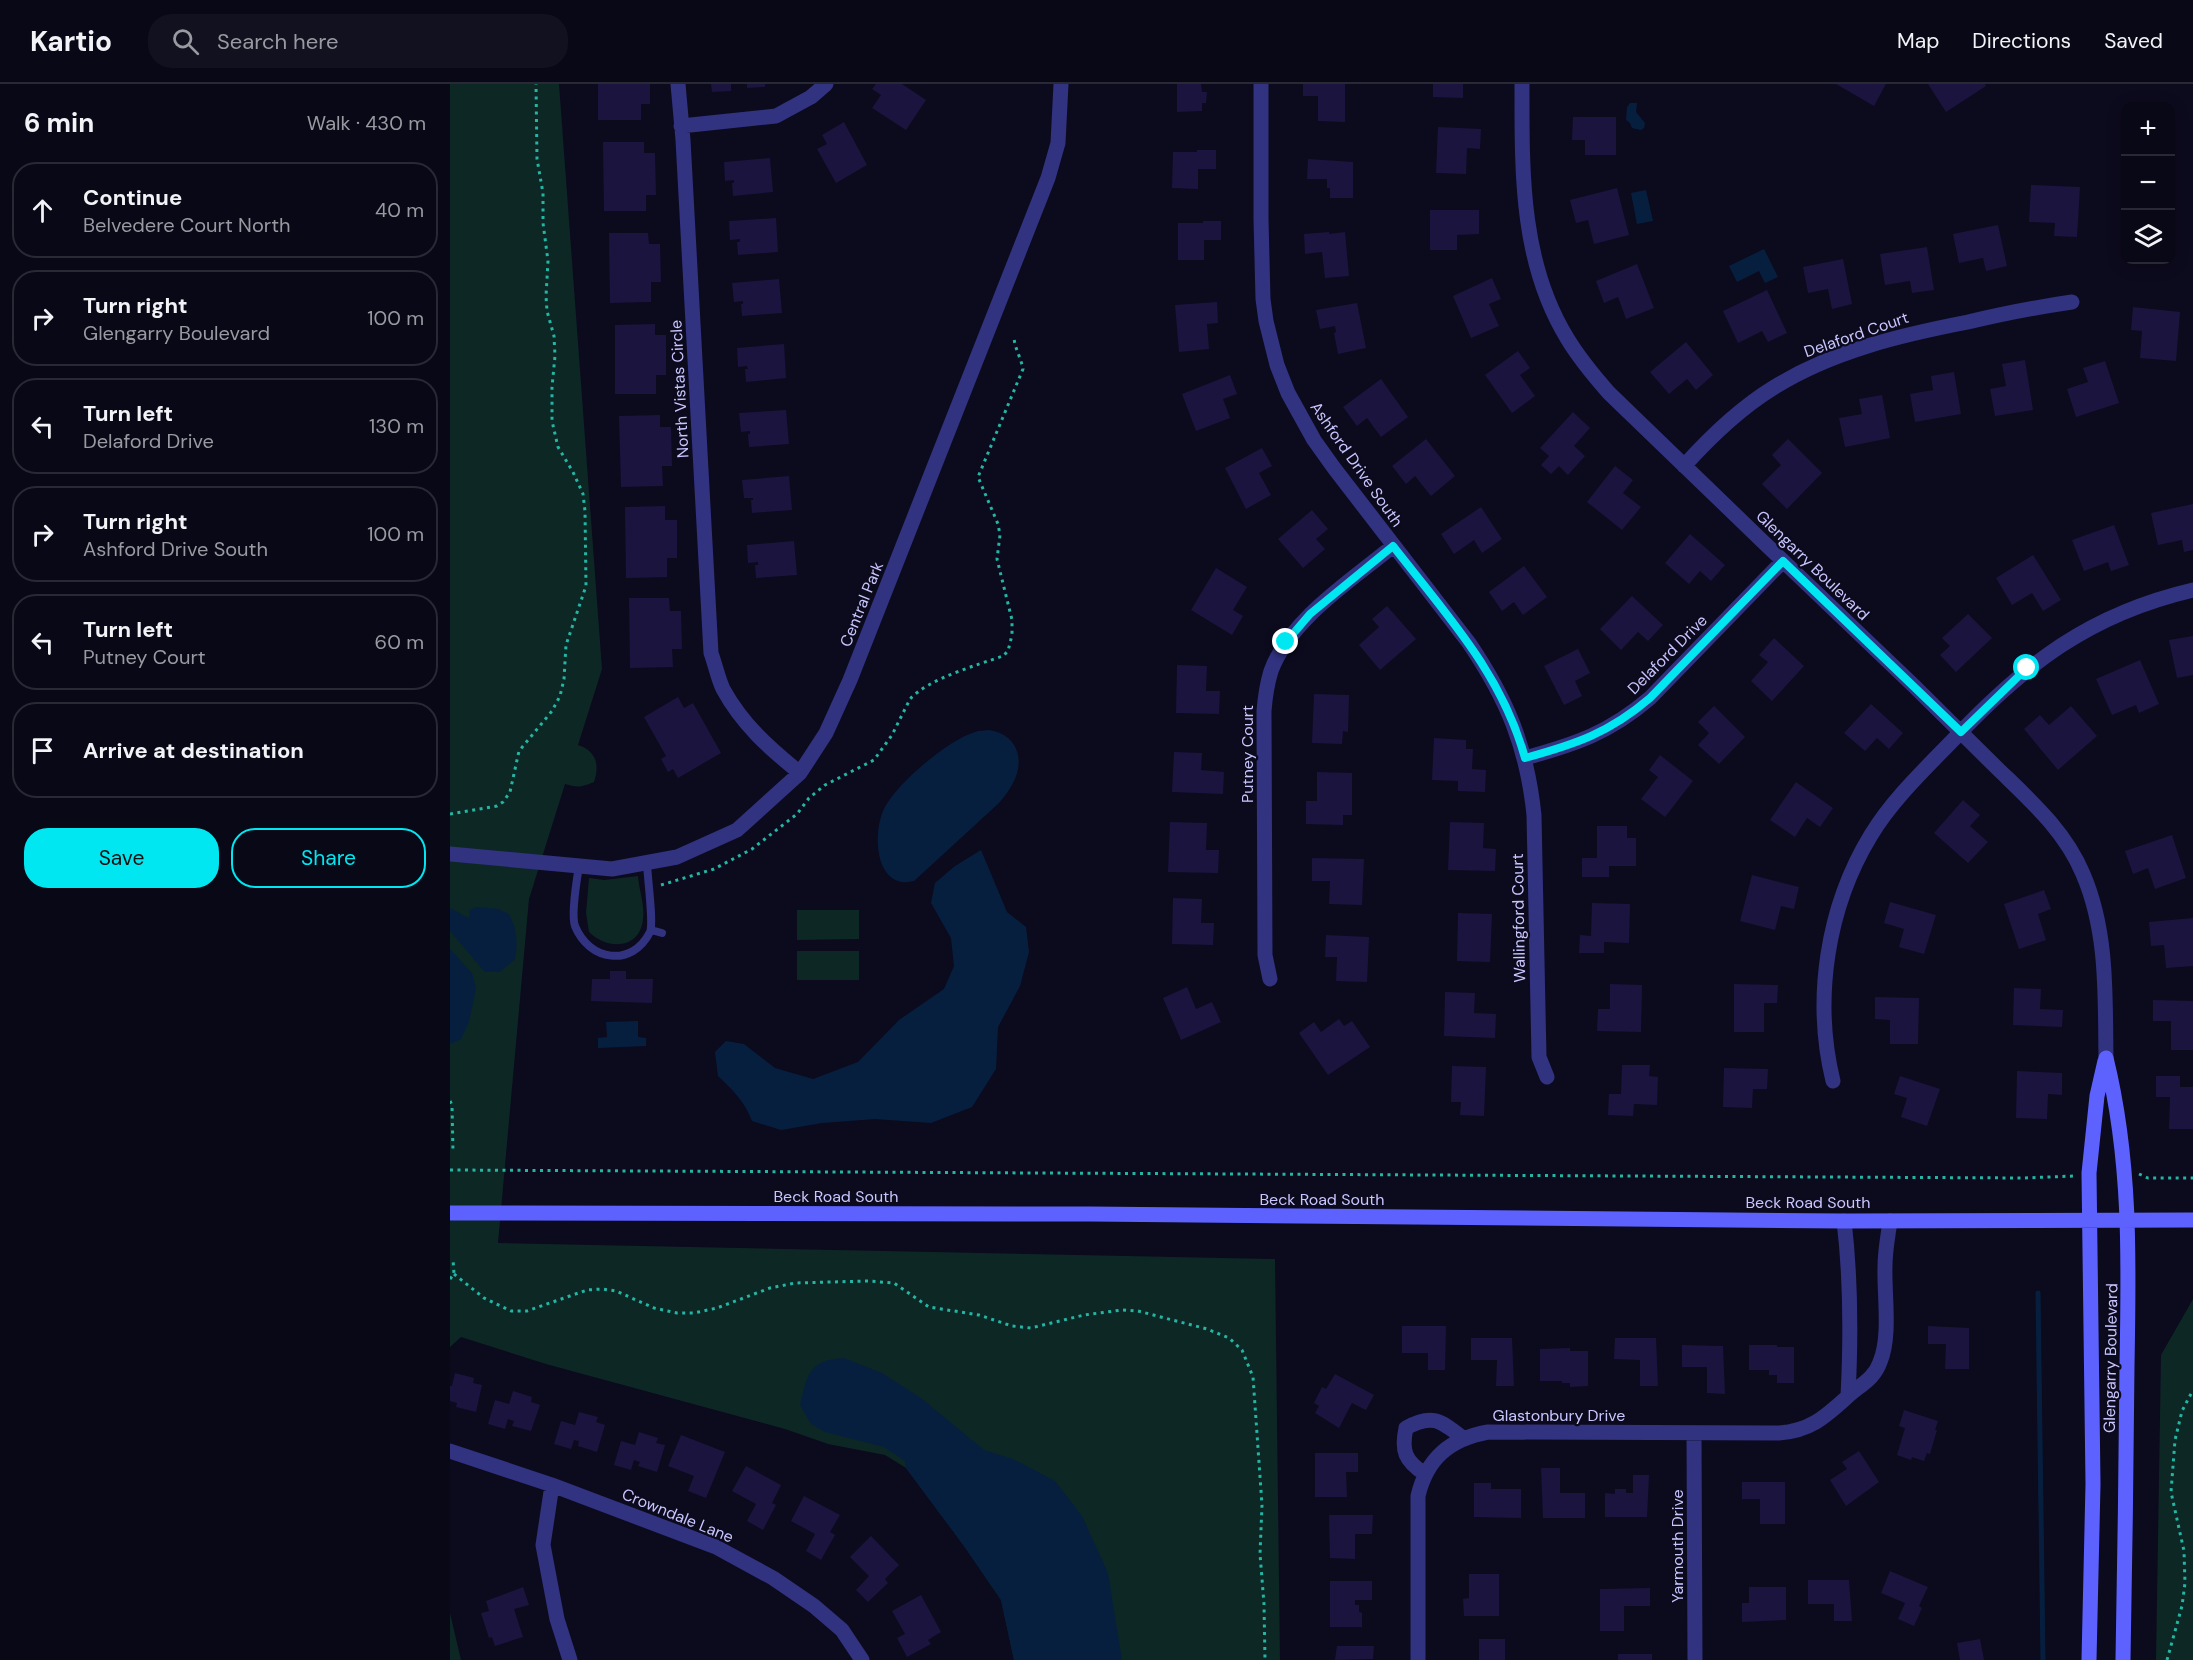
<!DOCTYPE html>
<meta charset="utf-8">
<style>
body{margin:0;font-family:"DM Sans",sans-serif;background:#12111f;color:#f1f3f6}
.controls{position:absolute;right:18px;top:18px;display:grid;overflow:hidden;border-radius:12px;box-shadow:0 3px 15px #0003}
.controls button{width:54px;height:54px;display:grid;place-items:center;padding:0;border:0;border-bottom:2px solid #292935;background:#090816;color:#f1f3f6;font:30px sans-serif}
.stop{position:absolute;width:18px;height:18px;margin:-14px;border:4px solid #00e7f1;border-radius:50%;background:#fff}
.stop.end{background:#00e7f1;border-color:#fff;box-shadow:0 2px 6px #0008}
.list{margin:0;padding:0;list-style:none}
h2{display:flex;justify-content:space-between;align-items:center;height:78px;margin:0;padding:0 24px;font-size:26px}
h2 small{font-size:20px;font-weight:400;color:#999aa1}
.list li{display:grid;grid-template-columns:39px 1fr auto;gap:18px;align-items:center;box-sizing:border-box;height:96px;margin:0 12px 12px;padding:0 12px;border:2px solid #292935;border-radius:24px}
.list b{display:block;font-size:22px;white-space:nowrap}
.list p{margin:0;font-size:20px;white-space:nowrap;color:#999aa1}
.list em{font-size:20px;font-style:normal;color:#999aa1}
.actions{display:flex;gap:12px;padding:18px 24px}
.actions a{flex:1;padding:14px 0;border:2px solid #00e7f1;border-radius:24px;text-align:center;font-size:21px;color:#00e7f1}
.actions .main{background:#00e7f1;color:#111}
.icon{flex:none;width:33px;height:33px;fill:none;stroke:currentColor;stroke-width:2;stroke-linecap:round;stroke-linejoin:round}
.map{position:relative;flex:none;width:1743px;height:1576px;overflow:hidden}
header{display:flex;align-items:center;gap:36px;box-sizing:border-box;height:84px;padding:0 30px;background:#090816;border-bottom:2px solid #292935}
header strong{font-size:28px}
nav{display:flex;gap:33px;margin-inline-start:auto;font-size:21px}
.search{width:420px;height:54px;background:#12111f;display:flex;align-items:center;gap:15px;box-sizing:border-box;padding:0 21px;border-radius:24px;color:#999aa1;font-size:22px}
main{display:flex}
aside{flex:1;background:#090816}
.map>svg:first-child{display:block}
.green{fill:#0d2725}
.water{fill:#071f3f}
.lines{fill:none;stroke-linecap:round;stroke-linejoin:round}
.stream{stroke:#071f3f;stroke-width:5}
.building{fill:#1b143f}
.path{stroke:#23b6a4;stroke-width:3;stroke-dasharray:3 4.5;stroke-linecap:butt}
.lane{stroke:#313280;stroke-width:8}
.street{stroke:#313280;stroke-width:15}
.secondary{stroke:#5d62ff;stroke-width:15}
.route{stroke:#00e7f1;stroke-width:8}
.labels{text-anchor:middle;stroke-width:4.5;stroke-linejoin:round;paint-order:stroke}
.street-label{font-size:16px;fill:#c9c6ff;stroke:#0c0a1d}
</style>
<header>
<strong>Kartio</strong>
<div class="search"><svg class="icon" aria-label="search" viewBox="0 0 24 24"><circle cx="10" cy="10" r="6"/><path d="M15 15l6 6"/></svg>Search here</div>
<nav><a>Map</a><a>Directions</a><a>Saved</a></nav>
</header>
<main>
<aside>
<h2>6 min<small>Walk · 430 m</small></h2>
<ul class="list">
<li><svg class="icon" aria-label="ahead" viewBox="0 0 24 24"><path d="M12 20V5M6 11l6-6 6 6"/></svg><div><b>Continue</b><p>Belvedere Court North</p></div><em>40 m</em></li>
<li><svg class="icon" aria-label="right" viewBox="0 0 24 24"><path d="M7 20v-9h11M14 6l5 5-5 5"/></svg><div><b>Turn right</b><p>Glengarry Boulevard</p></div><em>100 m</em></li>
<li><svg class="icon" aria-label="left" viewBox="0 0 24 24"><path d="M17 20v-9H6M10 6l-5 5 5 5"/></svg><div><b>Turn left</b><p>Delaford Drive</p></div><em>130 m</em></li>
<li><svg class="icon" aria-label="right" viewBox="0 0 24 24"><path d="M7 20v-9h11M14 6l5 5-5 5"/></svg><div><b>Turn right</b><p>Ashford Drive South</p></div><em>100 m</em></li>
<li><svg class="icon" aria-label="left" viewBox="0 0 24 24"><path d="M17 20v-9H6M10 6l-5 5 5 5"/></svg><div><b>Turn left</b><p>Putney Court</p></div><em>60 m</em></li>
<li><svg class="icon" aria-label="arrive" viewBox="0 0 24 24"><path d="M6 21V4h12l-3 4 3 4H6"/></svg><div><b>Arrive at destination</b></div></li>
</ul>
<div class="actions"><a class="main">Save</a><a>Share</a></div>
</aside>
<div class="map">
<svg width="1743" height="1576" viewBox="0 0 1743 1576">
<rect width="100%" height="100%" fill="#0c0a1d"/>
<path class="green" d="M0 0H109L152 585 128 661C146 667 150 680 144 698 132 703 127 704 115 700L79 815 48 1159 825 1175 830 1576H564L551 1516 514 1462 456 1384 435 1371 378 1360 335 1345 96 1280 11 1253 0 1263Z
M188 792C189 806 195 821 193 835 190 866 157 866 139 848L136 829 139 794 154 796Z
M347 826H409V855L347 856Z
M347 867H409V896H347Z
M1743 1215V1576H1706L1711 1271Z
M0 1529 11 1576H0Z"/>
<path class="water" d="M1180 19H1187L1186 28 1195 39 1194 44 1191 46 1182 44 1180 39 1176 36 1177 23Z
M1196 106 1203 137 1187 140 1181 109Z
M1314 165 1328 193 1315 199 1309 187 1287 198 1279 182Z
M538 646C564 649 575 671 565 695 561 704 555 712 549 719L464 797C425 807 422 749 434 725 446 700 498 656 525 648 529 646 534 647 538 646Z
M531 766 557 828 576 843 579 868 570 902 548 943 546 985 522 1023 481 1039 425 1035 372 1039 331 1046 302 1037C295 1018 283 1006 268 992L265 968 276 957 294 960 325 984 363 995 408 978 449 936 494 905 504 882 501 854 481 819 485 799 505 782Z
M26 823 49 825 59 830C67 846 68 857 65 875L50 888H35L0 847V824L19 834 20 826Z
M0 865 22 889 26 904 19 938 11 955 0 960Z
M188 937V953L196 954V962L148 964V954L157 953 156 938Z
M394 1274 432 1289 471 1314 534 1366 563 1375 605 1397 632 1432 658 1489 672 1576H564L551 1516 514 1462 456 1384 455 1377 434 1363 375 1348 361 1340 350 1321C357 1292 358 1276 394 1274Z"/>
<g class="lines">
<path class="stream" d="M1588 1209 1593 1576"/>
</g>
<path class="building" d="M148 0H200V20H191V36H148Z
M261 0H281V7L262 8Z
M297 0H315V3L297 4Z
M426 0H452L476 16 456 46 422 24 431 11 422 5Z
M727 0H751L752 8H757L756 19H752V27L727 28Z
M853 0H895V38L868 37V12H853Z
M983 0H1013V14L983 13Z
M1386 0H1436L1424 22Z
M1478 0H1535L1536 2 1496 28Z
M1123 33H1166V71H1135V56H1122Z
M394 38 417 81 386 99 367 65 377 60 372 51Z
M988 43 1031 45 1030 65 1017 64 1016 90 986 89Z
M153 58H194V69H205L206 111H196V127H154Z
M747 66H766V85H748V105L722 104 723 68H747Z
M320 74 323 108 283 112 282 99H284V96L275 97 274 78Z
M858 75 903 78V114H880V104H877V95H857Z
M1581 101 1630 103 1627 153 1604 152 1605 139 1579 138Z
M1167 104 1179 151 1144 160 1138 136 1126 139 1120 116Z
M980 126H1029V150L1007 151V166H980Z
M326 134 328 168 288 171 287 158H290V155L280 156 279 137Z
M753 137H771V156H754V176H728V139H753Z
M1548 141 1557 182 1536 187 1533 174 1509 179 1503 150Z
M879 148V150L895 148 899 192 875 194 872 168 855 170 854 150Z
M159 149H198L199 160H210L211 198H201V218L160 219Z
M1477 163 1484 206 1462 209 1460 197 1435 201 1430 170Z
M1393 175 1402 220 1382 225 1378 205 1358 209 1353 183Z
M1187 180 1204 224 1176 235 1168 213 1154 219 1146 197Z
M1042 194 1051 215 1039 220 1049 242 1021 254 1003 212Z
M329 195 332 229 292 232 291 220H293V217L284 218 282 199Z
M1317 206 1337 249 1318 258 1312 247 1288 259 1273 227Z
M767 218 768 239 757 240 759 265 729 268 725 221Z
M907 219 916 264 888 270 884 249 886 248 885 242 870 245 866 226Z
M1683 223 1730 228 1726 277 1690 274 1692 247 1681 246Z
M205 240V251H216V291H206V310H165V241Z
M1236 258 1263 291 1246 306 1237 295 1219 310 1200 288Z
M334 260 336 294 296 298 295 285H298L297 282 288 283 287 264Z
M1068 267 1080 284 1070 291 1085 312 1062 329 1035 291Z
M1575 276 1583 326 1545 332 1540 305 1556 302 1552 280Z
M1655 277 1669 319 1626 333 1617 305 1638 298 1633 284Z
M1504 288 1511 330 1465 338 1460 310 1483 306 1481 292Z
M780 291 787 310 773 315 780 334 746 347 732 310Z
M931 295 958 333 931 353 917 334 907 342 893 323Z
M1432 311 1440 354 1395 363 1389 334 1412 330 1409 315Z
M336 326 339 360 299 363 298 350H300V347L291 348 289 329Z
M1123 328 1140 344 1124 362 1135 372 1118 391 1109 382 1101 390 1091 381 1099 372 1090 364Z
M210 331V343H221L222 382H212L213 402 171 403 169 332Z
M976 355 1005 392 981 412 965 392 956 400 942 382Z
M1338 355 1372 389 1337 425 1312 400 1331 381 1322 371Z
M812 364 822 382 809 389 821 411 796 425 775 384Z
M1165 382 1183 396 1173 409 1191 423 1172 446 1137 418Z
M339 392 342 426 302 429 301 416H303V414H294L292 396Z
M1743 420V466L1734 468 1732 456 1708 461 1701 429Z
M215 422V436H227V474H217V493L176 494 175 423Z
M1031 423 1052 455 1032 469 1024 456 1004 470 991 450Z
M862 426 878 445 866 455 875 465 853 484 828 455Z
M1664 441 1679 481 1661 487 1658 478 1634 487 1622 456Z
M1240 450 1275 481 1261 497 1250 487 1239 500 1215 479Z
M344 457 347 491 306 494 305 481H308V478L298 479 297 461Z
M1583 471 1611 516 1593 527 1582 509 1562 521 1546 494Z
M1074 482 1097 513 1073 531 1064 518 1052 527 1039 508Z
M766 484 797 503 783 526 793 532 782 551 741 526Z
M1182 512 1213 541 1198 557 1188 548 1171 566 1150 545Z
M179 514H219L220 527H231L232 565H222L223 583 180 584Z
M937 522 966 555 930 586 909 561 929 543 922 535Z
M1518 530 1542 554 1506 588 1490 571 1500 562 1492 554Z
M1743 552V591L1727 594 1719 556Z
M1324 554 1354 582 1322 617 1301 597 1318 578 1309 571Z
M1128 565 1140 589 1125 597 1132 612 1114 621 1094 582Z
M1690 576 1709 620 1689 629 1686 621 1662 631 1646 595Z
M727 581 757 582 756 607H770L769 630 726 629Z
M864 610 899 611 898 648 893 647 892 660 862 659Z
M228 613 234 624 243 619 271 669 228 694 223 685 218 688 211 675 216 672 194 633Z
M1421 620 1453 649 1439 665 1427 654 1415 667 1394 649Z
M1264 622 1295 653 1269 680 1248 661 1259 649 1248 638Z
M1621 622 1647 652 1608 686 1574 645 1590 631 1599 641Z
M984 654 1016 656V665H1023L1022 685 1036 686 1035 708 1008 707V697L982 696Z
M724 668 752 669 751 686 774 688 773 710 722 708Z
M1210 671 1243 697 1215 733 1191 715 1208 693 1199 686Z
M867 688 902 689V731H893V741L856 740V717H867Z
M1346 698 1383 724 1370 743 1357 734 1345 753 1320 736Z
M1513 716 1530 731 1520 742 1538 758 1518 779 1484 749Z
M720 738 757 739 756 766H769L768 789 718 788Z
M1000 738 1034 739 1033 764 1046 765 1045 787 998 786Z
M1147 742H1177V754H1186V782H1159V793H1132V774H1147Z
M1722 751 1736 794 1705 805 1698 784 1683 790 1675 767Z
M862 774 914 775 912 821 879 820 880 797H862Z
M1302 791 1349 803 1344 825 1331 822 1325 846 1290 837Z
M1594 806 1601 825 1588 830 1596 856 1569 865 1554 820Z
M723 814 752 815 751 839H764L763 861 722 860Z
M1440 818 1486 831 1474 870 1449 863 1454 845 1434 839Z
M1142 819 1180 820 1179 859 1154 858V869H1129L1130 851 1141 852Z
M1008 829 1042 830 1040 878 1007 877Z
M1743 834V882L1716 884 1714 861 1701 862 1699 838Z
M876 851 919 853 917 898 886 897 887 873H875Z
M160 887H176V895H203L202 919 141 917 142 895H160Z
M1160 900 1192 901 1191 948 1147 947 1148 925H1160Z
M1284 900 1328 901 1327 919H1314V948H1284Z
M737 903 746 925 762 918 771 938 731 956 713 914Z
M1564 904 1591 905 1590 925 1613 926 1612 943 1563 941Z
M995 908 1025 909 1024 929 1046 930 1045 954 994 952Z
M1425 913 1469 914 1468 960H1440V936L1425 935Z
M1703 916 1743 917V966H1721V937H1703Z
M889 935 894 942 902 937 920 963 878 991 849 949 864 938 871 948Z
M1172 981H1200L1199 992 1208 993 1207 1021 1184 1020 1183 1032 1158 1031 1159 1010H1171Z
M1002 982 1036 983 1034 1032 1010 1031 1011 1018H1001Z
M1274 984 1318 985 1317 1005H1303L1302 1024 1273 1023Z
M1567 987 1612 989V1011L1598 1010 1597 1035 1566 1034Z
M1450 992 1490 1005 1477 1042 1451 1033 1457 1014 1444 1010Z
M1706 992H1730V1003H1743V1045H1719L1720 1013H1706Z
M952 1242H996L995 1286H978V1269H952Z
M1478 1242 1519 1244V1285H1495L1496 1260H1478Z
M1021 1254H1062L1064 1302H1046L1047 1276H1021Z
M1165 1254H1206L1208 1302H1190V1276L1164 1275Z
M1232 1261 1273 1262 1275 1310 1257 1309V1283H1232Z
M1299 1261H1327V1263H1344V1299H1327V1291H1319V1286H1299Z
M1120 1264V1267H1138V1302L1120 1303V1299H1112V1297H1090V1265Z
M5 1289 24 1294 23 1299 32 1301 26 1328 6 1323 7 1319 0 1317V1302H2Z
M885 1290 924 1311 916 1326 902 1319 889 1344 865 1329 869 1322 864 1319 872 1303 876 1305Z
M63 1307 82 1313 81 1318 90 1321 81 1347 62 1342 64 1337 58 1335 55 1345 38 1340 45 1316 59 1320Z
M1454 1326 1488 1337 1485 1346H1487L1480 1370 1477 1369 1474 1377 1462 1373 1461 1376 1447 1371 1455 1344 1449 1342Z
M129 1328 148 1333 146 1338 155 1341 147 1368 128 1362 129 1357 124 1356 121 1365 104 1360 111 1337 125 1341Z
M189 1348 208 1354 206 1359 215 1361 207 1388 188 1382 190 1378 184 1376 181 1386 164 1381 171 1357 185 1361Z
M231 1351 275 1368 256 1414 238 1407 244 1392 218 1382Z
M1409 1367 1429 1398 1396 1422 1380 1396 1397 1385 1392 1378Z
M865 1369H908V1388H896L897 1413H865Z
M296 1382 331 1401 322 1419 326 1421 313 1446 297 1437 306 1420 282 1407Z
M1091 1384H1110V1409H1135V1434H1093Z
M1183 1391H1199L1197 1433H1155V1409L1165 1410V1405H1176V1409H1183Z
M1292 1398H1335V1440H1310V1415H1292Z
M1024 1399H1041V1405H1071V1434L1024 1433Z
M354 1412 390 1431 380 1448 385 1451 371 1476 356 1467 365 1450 341 1437Z
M879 1431H923L922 1450H905V1475L880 1474Z
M421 1452 449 1481 435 1495 438 1499 418 1518 406 1506 419 1492 400 1473Z
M1440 1487 1478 1503 1469 1522 1472 1524 1464 1542 1448 1535 1455 1519 1431 1509Z
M1019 1490H1049V1532H1014L1013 1515 1019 1514Z
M1358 1496H1399L1402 1537H1384V1520H1358Z
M880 1497H922V1516H905V1521H909V1528L912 1529V1543H880Z
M73 1503 79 1521 64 1525 73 1553 45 1562 42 1553 39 1554 31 1529 39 1527 36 1517Z
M1299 1503H1336V1536L1292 1538V1519H1299Z
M1200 1504V1522H1174V1547H1150V1505Z
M471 1511 491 1548 478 1556 481 1560 457 1573 447 1554 455 1550 442 1527Z
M1029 1555H1055V1576H1029Z
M1530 1555 1534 1576H1510L1507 1559Z
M887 1562H924L923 1575 885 1576Z
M1168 1570H1202V1576H1168Z"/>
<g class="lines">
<path class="path" d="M0 730 47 722 53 718 60 708 69 667 102 627 110 612 114 595 116 561 136 502 135 427 133 410 123 388 108 363 102 337V303L105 272 104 252 97 227 96 212 98 177 93 139V109L87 75 86 0
M211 801 264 785 302 765 347 730 359 714 375 701 424 676 442 651 460 615C478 595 527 581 553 572L558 567 562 551V536L547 475 550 451 548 440 528 393 573 285C571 274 565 265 564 254
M0 1017 2 1021 3 1069
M0 1086 1573 1094 1625 1092
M1689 1090 1698 1094H1743
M4 1190 34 1214 61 1227H77L137 1206 152 1205 166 1207 204 1224 227 1229H244L267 1224 320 1204 345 1199 418 1197 444 1199 479 1223 529 1231 562 1242 581 1244 634 1231 672 1226 688 1227 757 1245 779 1254 792 1266 803 1293 812 1421 810 1470 814 1520 815 1576
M0 1195 4 1190 3 1175
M1717 1576 1732 1522 1735 1499 1734 1467 1721 1408 1725 1356 1732 1327 1743 1306"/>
<path class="lane" d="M129 782C127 794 121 831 125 842 139 877 182 884 200 848 204 839 197 791 197 778
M201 846 212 849"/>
<path class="street" d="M228 0 233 56 261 569C265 580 268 594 273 605 292 640 319 664 350 689
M811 0V135L813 215 816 237 827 281 838 309 864 356 884 384 1019 559C1057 615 1077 663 1084 731L1089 973 1097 993
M1072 0C1072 87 1070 177 1117 254 1129 274 1144 292 1159 309 1260 407 1362 505 1464 602 1492 630 1520 657 1548 685 1581 717 1615 747 1633 790 1658 848 1655 912 1656 974
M231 42 326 32 361 13 376 0
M1234 382C1261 352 1289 325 1323 304 1382 267 1451 251 1518 238 1552 230 1587 223 1622 218
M1075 674C1126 660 1159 649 1200 614L1333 477
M0 770 162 785 227 773 287 746 350 689 376 649 400 596 598 94 608 59 611 0
M820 895 815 871 814 627C815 614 817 600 821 587 840 535 902 496 943 462
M1383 997C1363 915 1377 823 1421 751 1443 715 1475 685 1504 655 1576 579 1640 530 1743 506
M1394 1137C1401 1195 1401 1253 1398 1312
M1244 1349 1245 1576
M0 1367 102 1401 266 1463 323 1494 364 1522 392 1546 412 1576
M975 1390C955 1377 951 1367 956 1344 982 1329 991 1337 1013 1354
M102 1401 93 1461 107 1535 120 1576
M968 1576V1412C977 1374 1000 1355 1038 1348L1329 1349C1359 1347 1374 1334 1396 1314 1408 1302 1424 1296 1430 1278 1441 1252 1434 1211 1435 1182 1435 1167 1438 1152 1440 1137"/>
<path class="secondary" d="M1656 974C1681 1075 1679 1177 1677 1281 1676 1379 1675 1478 1673 1576
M0 1129 640 1130 1394 1137 1743 1136
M1639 1576 1643 1400 1639 1089 1647 1012 1655 977"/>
</g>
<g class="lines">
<path class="route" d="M836 558 860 530 943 462C996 530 1052 590 1075 674 1126 660 1159 649 1200 614L1333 477 1511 648 1577 584"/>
</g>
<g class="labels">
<g class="street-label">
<text transform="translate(1406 250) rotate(-19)" y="6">Delaford Court</text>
<text transform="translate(229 305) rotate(-93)" y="6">North Vistas Circle</text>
<text transform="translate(907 380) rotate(55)" y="6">Ashford Drive South</text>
<text transform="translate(1363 481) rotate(44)" y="6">Glengarry Boulevard</text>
<text transform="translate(411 520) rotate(-68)" y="6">Central Park</text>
<text transform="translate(1217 570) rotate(-45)" y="6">Delaford Drive</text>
<text transform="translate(797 670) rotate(-90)" y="6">Putney Court</text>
<text transform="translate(1068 834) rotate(-91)" y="6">Wallingford Court</text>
<text x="386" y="1118">Beck Road South</text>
<text x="872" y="1121">Beck Road South</text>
<text x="1358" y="1124">Beck Road South</text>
<text transform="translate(1660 1274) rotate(-89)" y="6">Glengarry Boulevard</text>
<text x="1109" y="1337">Glastonbury Drive</text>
<text transform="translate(228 1431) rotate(22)" y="6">Crowndale Lane</text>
<text transform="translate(1227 1462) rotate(-90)" y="6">Yarmouth Drive</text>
</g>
</g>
</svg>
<div class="controls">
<button>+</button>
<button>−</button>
<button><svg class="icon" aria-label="layers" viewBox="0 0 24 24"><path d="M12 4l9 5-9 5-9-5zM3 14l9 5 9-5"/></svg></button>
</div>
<div class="stop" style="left:1577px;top:584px"></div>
<div class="stop end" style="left:836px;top:558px"></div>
</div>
</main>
